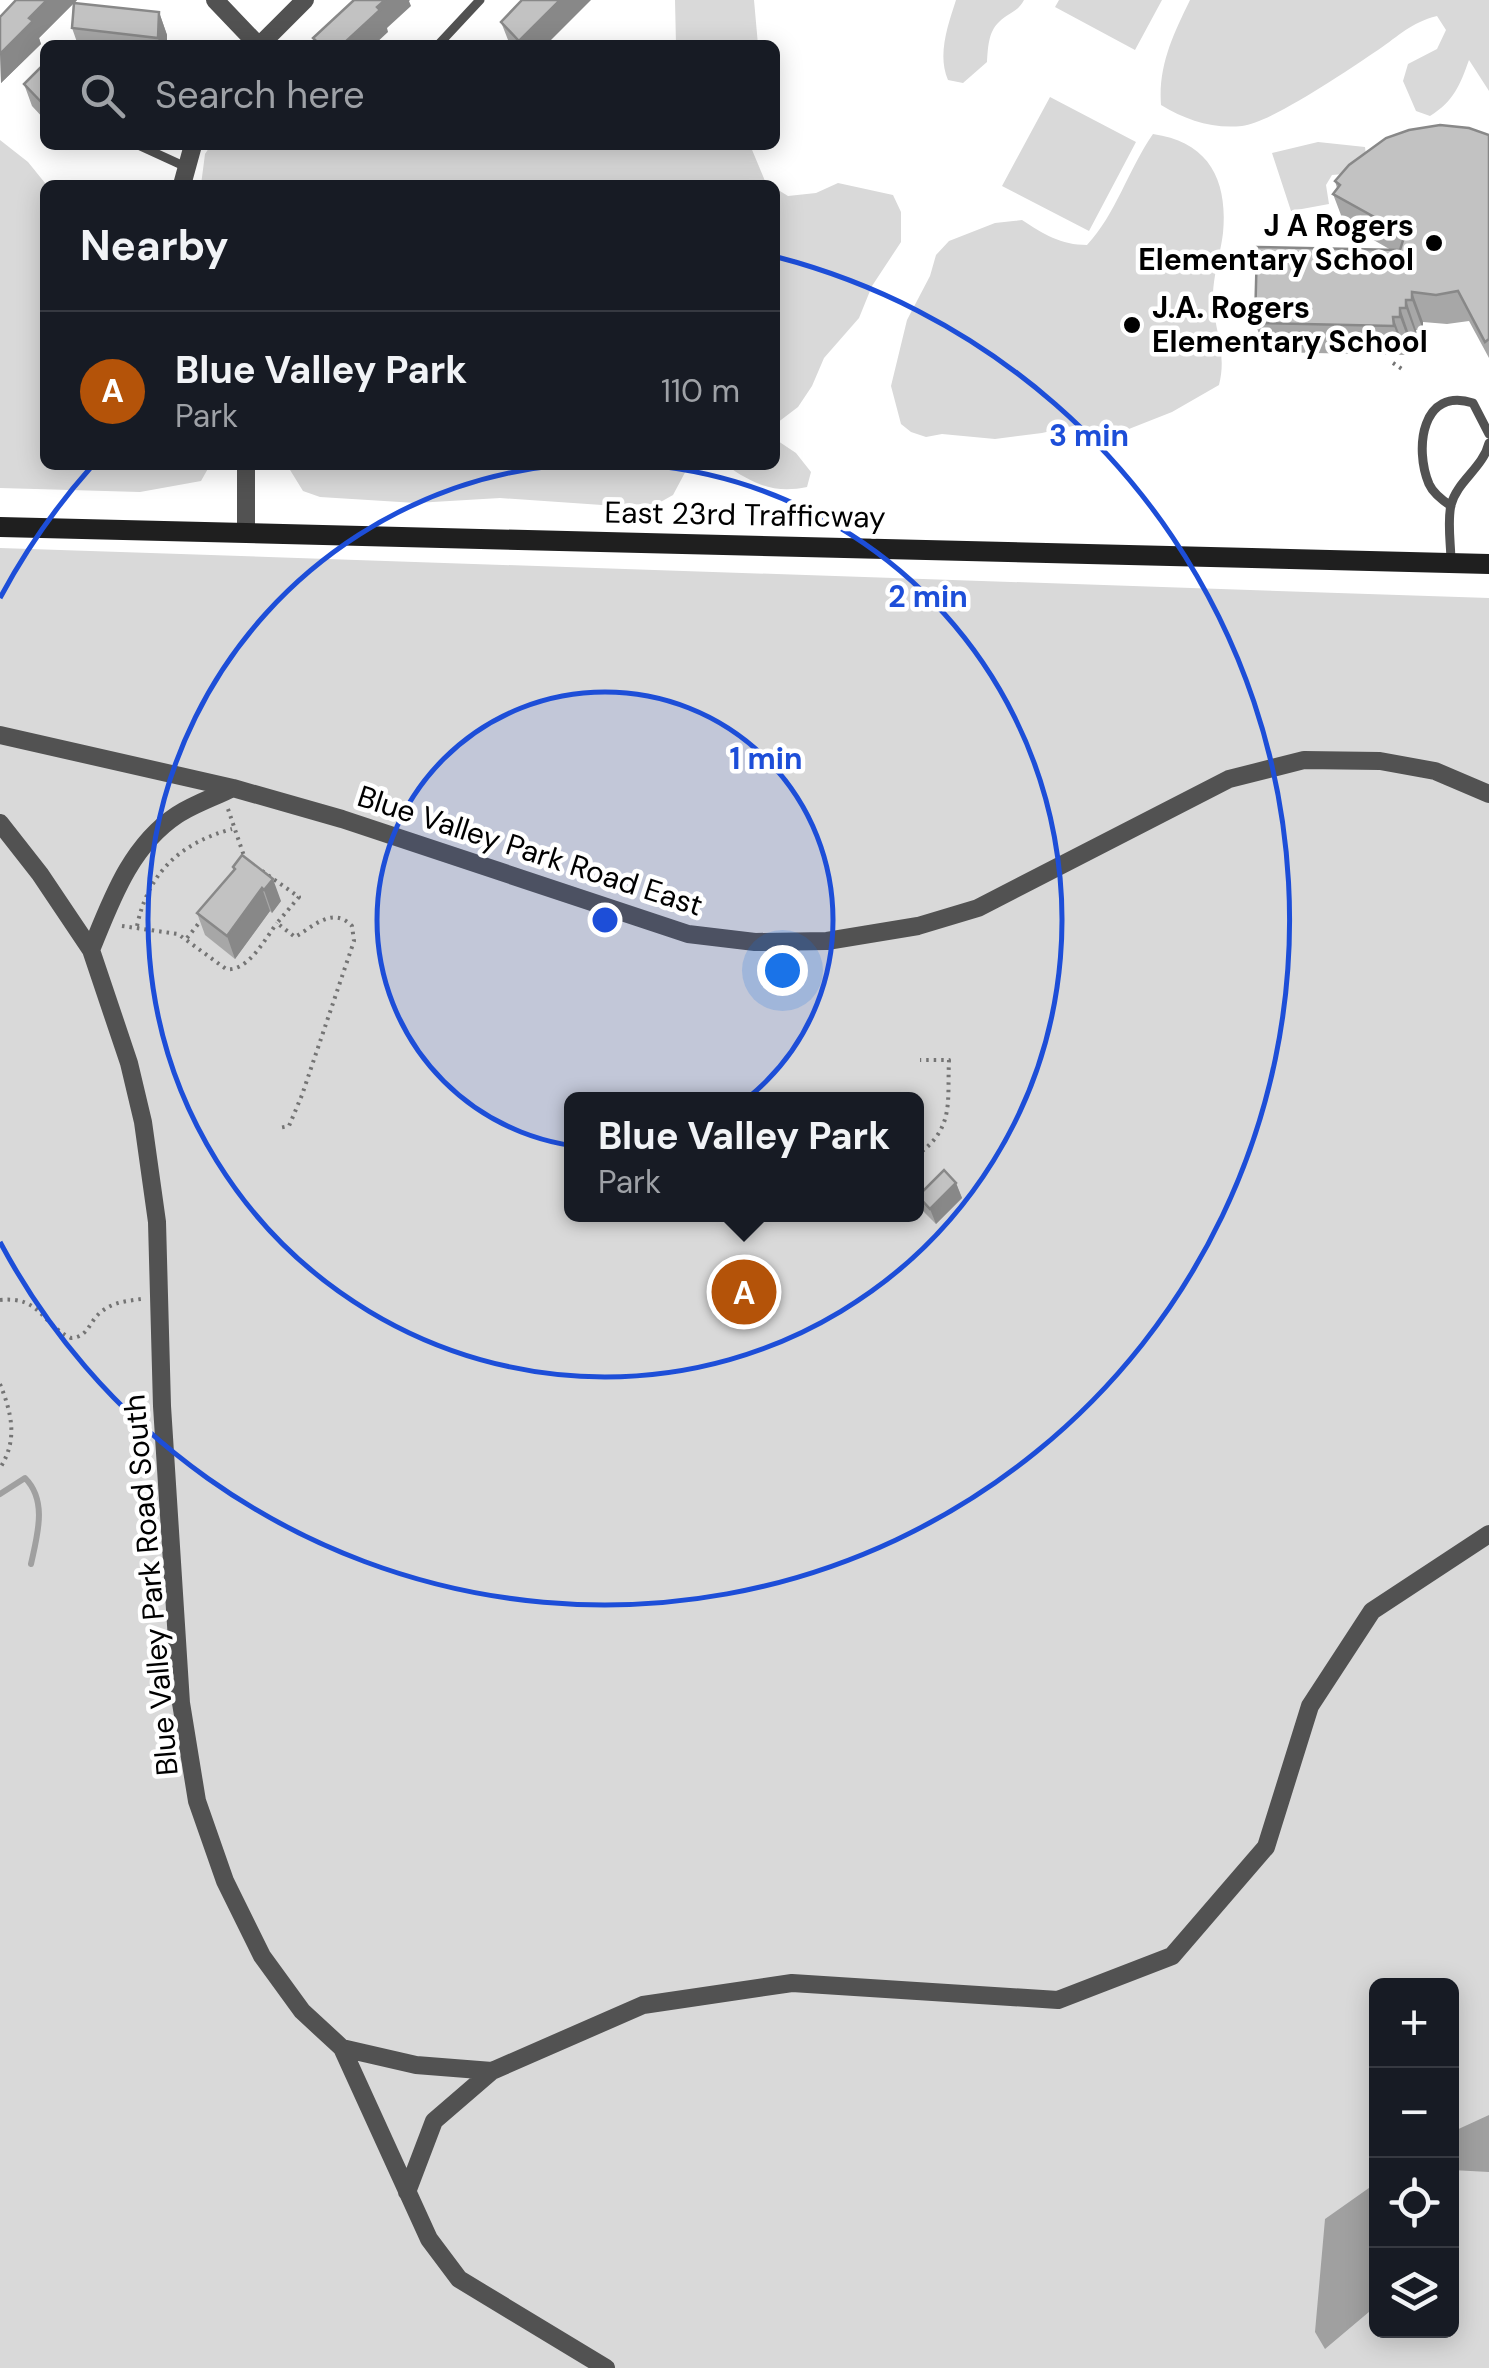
<!DOCTYPE html>
<meta charset="utf-8">
<style>
body{margin:0;font-family:"DM Sans",sans-serif;background:#20242c;color:#f1f3f6}
.controls{position:absolute;right:30px;bottom:30px;display:grid;overflow:hidden;border-radius:15px;box-shadow:0 5px 25px #0003}
.controls button{width:90px;height:90px;display:grid;place-items:center;padding:0;border:0;border-bottom:2px solid #363941;background:#171b24;color:#f1f3f6;font:50px sans-serif}
.you{position:absolute;left:782px;top:970px;width:35px;height:35px;margin:-25px;border:8px solid #fff;border-radius:50%;background:#1a73e8;box-shadow:0 0 0 15px #1a73e833}
.badge{display:grid;place-items:center;width:65px;height:65px;border-radius:50%;background:#b45309;color:#fff;font-size:32px;font-weight:700}
.pin{position:absolute;translate:-50% -50%;border:5px solid #fff;box-shadow:0 2px 10px #0006}
.popup{position:absolute;left:564px;top:1092px;width:360px;height:130px;box-sizing:border-box;display:grid;place-content:center;border-radius:15px;background:#171b24;filter:drop-shadow(0 2px 8px #0005);font-size:32px;white-space:nowrap;color:#9ea1a6}
.popup b{font-size:38px;color:#f1f3f6}
.popup::after{content:'';position:absolute;left:50%;top:100%;margin-left:-20px;border:20px solid transparent;border-top-color:#171b24}
.list{margin:0;padding:0;list-style:none}
h2{display:flex;justify-content:space-between;align-items:center;height:130px;margin:0;padding:0 40px;font-size:42px}
h2 small{font-size:32px;font-weight:400;color:#9ea1a6}
.list li{display:grid;grid-template-columns:65px 1fr auto;gap:30px;align-items:center;box-sizing:border-box;height:160px;padding:0 40px;border-top:2px solid #363941}
.list b{display:block;font-size:38px;white-space:nowrap}
.list p{margin:0;font-size:32px;white-space:nowrap;color:#9ea1a6}
.list em{font-size:32px;font-style:normal;color:#9ea1a6}
.icon{flex:none;width:55px;height:55px;fill:none;stroke:currentColor;stroke-width:2;stroke-linecap:round;stroke-linejoin:round}
.map{position:relative;flex:none;width:1489px;height:2368px;overflow:hidden}
.search{position:absolute;background:#171b24;box-shadow:0 5px 25px #0003;left:40px;top:40px;width:740px;height:110px;display:flex;align-items:center;gap:25px;box-sizing:border-box;padding:0 35px;border-radius:15px;color:#9ea1a6;font-size:38px}
.panel{position:absolute;background:#171b24;box-shadow:0 5px 25px #0003;left:40px;top:180px;width:740px;height:290px;border-radius:15px}
.map>svg:first-child{display:block}
.green{fill:#d9d9d9;fill-rule:evenodd}
.water{fill:#a0a0a0}
.lines{fill:none;stroke-linecap:round;stroke-linejoin:round}
.stream{stroke:#a0a0a0;stroke-width:6}
.path{stroke:#747474;stroke-width:4;stroke-dasharray:2.5 5;stroke-linecap:butt}
.lane{stroke:#525252;stroke-width:9}
.street{stroke:#525252;stroke-width:18}
.secondary{stroke:#1f1f1f;stroke-width:20}
.wall{fill:#a7a7a7}
.shaded-wall{fill:#888}
.building{fill:#c2c2c2;stroke:#888;stroke-width:2.5}
.ring{fill:none;stroke:#1d4ed8;stroke-width:5}
.poi-dot{fill:#000;stroke:#fff;stroke-width:4}
.labels{text-anchor:middle;stroke-width:9;stroke-linejoin:round;paint-order:stroke}
.poi-label{font-size:30px;font-weight:bold;fill:#000;stroke:#fff;text-anchor:end}
.street-label{font-size:30px;fill:#000;stroke:#fff}
.centre{fill:#1d4ed8;stroke:#fff;stroke-width:5}
.ring-label{font-size:30px;text-anchor:middle;font-weight:bold;fill:#1d4ed8;stroke:#fff;stroke-width:9;stroke-linejoin:round;paint-order:stroke}
</style>
<div class="map">
<svg width="1489" height="2368" viewBox="0 0 1489 2368">
<rect width="100%" height="100%" fill="#fff"/>
<path class="green" d="M675 0H754L758 45H676Z
M956 0H1024C1017 13 1009 12 999 22 988 32 988 49 987 62L963 83 948 80C937 55 948 25 956 0Z
M1059 0H1162L1135 50 1055 7Z
M1190 0H1489V91L1469 60C1460 85 1454 101 1430 116L1416 111 1403 81 1408 64 1437 49 1446 30 1437 16C1410 23 1400 35 1378 50 1351 68 1271 123 1242 126 1212 129 1186 120 1161 105 1158 66 1173 35 1190 0Z
M1050 97 1136 142 1089 231 1002 186Z
M1153 134C1209 142 1228 180 1223 233 1220 257 1212 278 1213 302 1215 332 1227 354 1219 385L1172 412 1101 440 1077 425 1042 433 995 439 942 434 926 437 911 432 901 424 891 386 907 320 930 276 936 255 949 241 995 223 1022 220C1043 234 1061 245 1087 245 1116 214 1128 170 1153 134Z
M0 140 28 162 45 183 62 185H45V465H210L201 481 140 492 0 488Z
M1318 142 1365 147 1368 172 1332 175 1326 185 1329 204 1291 211 1272 153Z
M211 145H750L765 181 771 185H201L205 154Z
M838 183 893 195 901 212V242L872 286 859 318 824 358 812 386 798 407 777 423 775 434V188L788 196 816 193Z
M775 439 796 453 811 472 807 487C774 494 753 484 726 465H775Z
M287 465H689L673 495 657 504 602 505 500 498 416 503 320 497 303 491Z
M0 548 1489 598V2368H0ZM572 1100H916V1214H572ZM1376 1986H1452V2330H1376Z"/>
<path class="water" d="M1489 2115V2172L1452 2170V2132Z
M1376 2183V2306L1325 2349 1315 2332 1325 2219Z"/>
<g class="lines">
<path class="stream" d="M0 1494 25 1478C48 1501 37 1536 31 1564"/>
<path class="path" d="M1393 363 1402 369
M228 809 244 856
M262 871 299 897 277 923 295 937C314 926 333 906 352 926L354 941 302 1095 289 1126 279 1128
M122 926 178 934 226 969C248 972 265 939 277 923
M137 926C148 873 180 843 232 829
M187 938 203 918
M916 1156C955 1128 947 1103 949 1060H920
M916 1186 926 1195
M0 1300C41 1296 40 1323 71 1338 89 1337 89 1321 101 1312 113 1302 127 1301 141 1299
M0 1384C12 1414 18 1440 0 1468"/>
<path class="lane" d="M438 45 480 0
M138 145 186 167
M1451 506C1442 500 1433 493 1429 484 1414 448 1422 387 1473 403L1489 434
M1451 562C1451 545 1447 522 1451 505 1457 481 1483 468 1489 443"/>
<path class="street" d="M215 0 258 45
M260 45 305 0
M182 185 193 145
M246 465V533
M0 735 233 788 342 819 688 934 755 942 827 941 918 926 978 908 1229 779 1304 760 1380 761 1435 771 1489 794
M0 823 40 874 91 950 129 1063 143 1122 157 1222 162 1406 181 1703 197 1801 225 1881 262 1956 302 2011 342 2048 429 2239 459 2279 606 2368
M91 950C111 901 130 846 177 815 194 804 215 797 233 788
M342 2048 416 2065 492 2071 643 2005 792 1983 1058 2000 1172 1956 1266 1847 1310 1706 1372 1611 1489 1534
M407 2192 434 2121 492 2071"/>
<path class="secondary" d="M0 527 1489 564"/>
</g>
<path class="wall" d="M16 0H77L75 3 159 12 167 35V45H78L72 28 73 4 39 38 41 44 1 83 0 17Z
M501 22 546 45H510Z
M45 63V120L32 106 24 84Z
M1489 135V358L1469 321 1447 324 1423 322V330H1416L1417 338 1410 337 1411 347H1404L1405 355 1266 352 1255 323 1391 250 1344 223 1333 194 1337 188 1335 181Z
M233 867 281 901 272 913 270 911 235 959 205 935 197 913 234 870Z
M956 1183 962 1198 936 1224 923 1211 918 1196Z"/>
<path class="shaded-wall" d="M47 0H77L39 38 41 44 1 83 0 54 29 18Z
M385 0H410L409 1 411 6 387 28 388 32 374 45H342Z
M560 0H591L546 45H520L519 41Z
M159 12 167 35V45H160L158 38Z
M1412 292 1423 322V330L1412 300Z
M1406 300 1416 330 1417 338 1406 308Z
M1400 308 1410 337 1411 347 1400 317Z
M1393 317 1404 347 1405 355 1394 326Z
M273 879 281 901 272 913 264 890Z
M262 888 270 911 235 959 227 936Z
M956 1183 962 1198 936 1224 930 1209Z"/>
<path class="building" d="M16 0H47L29 18 33 21 0 54V17Z
M354 0H385L377 7 380 10 342 45H320L313 38Z
M522 0H560L519 41 501 22Z
M74 3 159 12 158 38 72 28Z
M45 63V106L24 84Z
M1440 125 1469 128 1489 135V339L1485 342 1458 291 1436 295 1412 292V300H1406V308H1400V317H1393L1394 326 1255 323 1257 247 1400 250 1405 234 1333 194 1340 185 1335 181 1349 165 1386 138 1409 130Z
M242 855 273 879 264 890 262 888 227 936 197 913 235 869 233 867Z
M944 1170 956 1183 930 1209 918 1196Z"/>
<circle cx="605" cy="920" r="228" fill="#1d4ed8" fill-opacity=".12"/>
<g class="ring">
<circle cx="605" cy="920" r="228"/>
<path d="M649 465A457 457 0 1 1 561 465"/>
<path d="M0 598A685 685 0 0 1 92 466M777 257A685 685 0 1 1 0 1242"/>
</g>
<g class="poi-dot">
<circle cx="1434" cy="243" r="10"/>
<circle cx="1132" cy="325" r="10"/>
</g>
<g class="labels">
<g class="poi-label">
<text x="1414" y="236">J A Rogers<tspan x="1414" dy="34">Elementary School</tspan></text>
<text x="1152" y="318" text-anchor="start">J.A. Rogers<tspan x="1152" dy="34">Elementary School</tspan></text>
</g>
<g class="street-label">
<text transform="translate(745 515) rotate(1)" y="10">East 23rd Trafficway</text>
<text transform="translate(530 851) rotate(18)" y="10">Blue Valley Park Road East</text>
<text transform="translate(151 1585) rotate(-95)" y="10">Blue Valley Park Road South</text>
</g>
</g>
<circle cx="605" cy="920" r="15" class="centre"/>
<g class="ring-label">
<text x="1089" y="446">3 min</text>
<text x="928" y="607">2 min</text>
<text x="766" y="769">1 min</text>
</g>
</svg>
<div class="controls">
<button>+</button>
<button>−</button>
<button><svg class="icon" aria-label="locate" viewBox="0 0 24 24"><circle cx="12" cy="12" r="6"/><path d="M12 2v4M12 18v4M2 12h4M18 12h4"/></svg></button>
<button><svg class="icon" aria-label="layers" viewBox="0 0 24 24"><path d="M12 4l9 5-9 5-9-5zM3 14l9 5 9-5"/></svg></button>
</div>
<div class="you"></div>
<div class="pin badge" style="left:744px;top:1292px">A</div>
<div class="popup"><b>Blue Valley Park</b>Park</div>
<div class="search"><svg class="icon" aria-label="search" viewBox="0 0 24 24"><circle cx="10" cy="10" r="6"/><path d="M15 15l6 6"/></svg>Search here</div>
<section class="panel">
<h2>Nearby<small></small></h2>
<ul class="list">
<li><span class="badge">A</span><div><b>Blue Valley Park</b><p>Park</p></div><em>110 m</em></li>
</ul>
</section>
</div>
